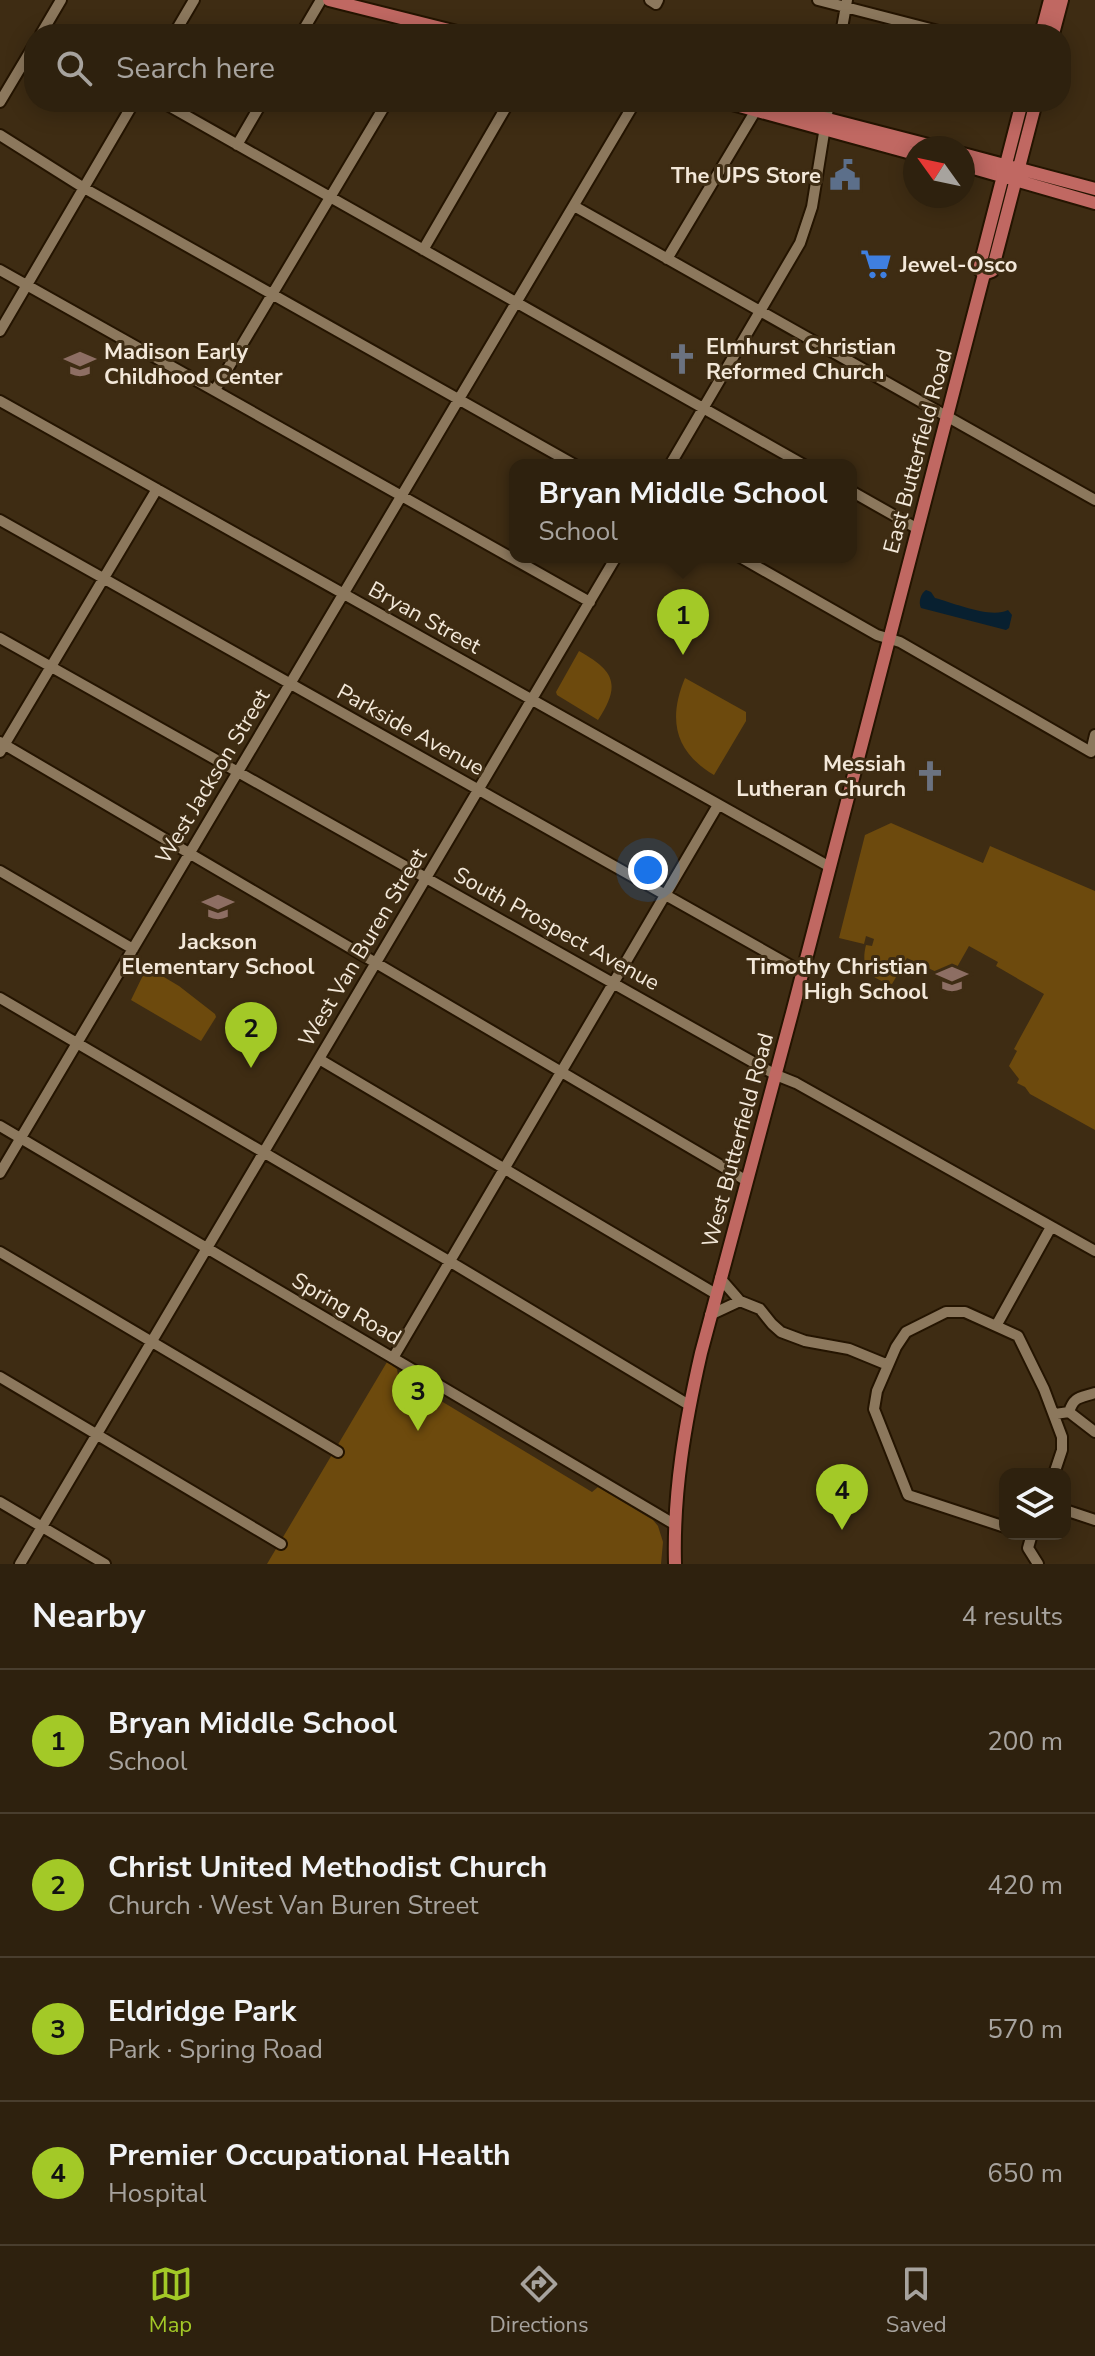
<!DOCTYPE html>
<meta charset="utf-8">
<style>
body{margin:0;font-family:"Nunito Sans",sans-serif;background:#362917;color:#f1f3f6}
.controls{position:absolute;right:24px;bottom:24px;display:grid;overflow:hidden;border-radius:16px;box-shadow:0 4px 20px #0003}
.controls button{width:72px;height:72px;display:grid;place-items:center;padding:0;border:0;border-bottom:2px solid #493e2e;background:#2e210e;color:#f1f3f6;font:40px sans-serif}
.compass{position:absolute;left:903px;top:136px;width:72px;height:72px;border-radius:50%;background:#2e210e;box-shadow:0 4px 20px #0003;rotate:303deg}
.you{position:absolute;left:648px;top:870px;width:28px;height:28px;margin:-20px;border:6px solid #fff;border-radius:50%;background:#1a73e8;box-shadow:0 0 0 12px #1a73e833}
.badge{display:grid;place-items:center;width:52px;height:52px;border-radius:50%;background:#a3c927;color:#111;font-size:26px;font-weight:700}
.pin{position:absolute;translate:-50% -66px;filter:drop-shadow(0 2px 4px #0008)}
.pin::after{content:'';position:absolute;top:42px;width:28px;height:24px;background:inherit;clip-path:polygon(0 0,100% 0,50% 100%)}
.popup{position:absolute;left:509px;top:459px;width:348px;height:104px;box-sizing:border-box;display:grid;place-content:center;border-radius:16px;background:#2e210e;filter:drop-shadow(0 2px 6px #0005);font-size:26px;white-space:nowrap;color:#a7a39e}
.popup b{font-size:30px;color:#f1f3f6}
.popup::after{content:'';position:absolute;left:50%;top:100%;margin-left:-16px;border:16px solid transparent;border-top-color:#2e210e}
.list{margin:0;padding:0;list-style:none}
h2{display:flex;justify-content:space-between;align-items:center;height:104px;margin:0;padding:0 32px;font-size:34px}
h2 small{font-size:26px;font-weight:400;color:#a7a39e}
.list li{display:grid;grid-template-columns:52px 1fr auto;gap:24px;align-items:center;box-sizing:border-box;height:144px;padding:0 32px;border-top:2px solid #493e2e}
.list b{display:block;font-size:30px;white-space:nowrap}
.list p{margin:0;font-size:26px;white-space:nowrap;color:#a7a39e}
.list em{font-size:26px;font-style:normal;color:#a7a39e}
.icon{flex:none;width:44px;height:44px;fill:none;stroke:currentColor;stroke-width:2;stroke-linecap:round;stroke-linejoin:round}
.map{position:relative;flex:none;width:1095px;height:1564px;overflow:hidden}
.search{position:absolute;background:#2e210e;box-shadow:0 4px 20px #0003;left:24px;right:24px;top:24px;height:88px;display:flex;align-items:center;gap:20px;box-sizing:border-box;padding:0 28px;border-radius:32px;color:#a7a39e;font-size:30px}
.sheet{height:680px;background:#2e210e}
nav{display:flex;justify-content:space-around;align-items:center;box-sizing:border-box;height:112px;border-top:2px solid #493e2e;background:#2e210e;font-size:22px;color:#a7a39e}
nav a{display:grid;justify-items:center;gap:4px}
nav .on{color:#a3c927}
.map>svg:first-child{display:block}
.green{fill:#6d4a0d}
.water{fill:#082030}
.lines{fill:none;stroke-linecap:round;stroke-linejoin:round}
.minor-casing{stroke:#241400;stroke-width:14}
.major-casing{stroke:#241400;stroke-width:16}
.minor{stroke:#8c785d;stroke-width:10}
.major{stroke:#c06862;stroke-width:12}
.labels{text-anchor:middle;stroke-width:6;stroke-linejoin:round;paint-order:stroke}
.poi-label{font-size:22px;font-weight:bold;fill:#f3e8d9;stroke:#3e2c13;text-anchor:end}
.street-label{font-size:22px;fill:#f3e8d9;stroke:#3e2c13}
</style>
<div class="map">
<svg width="1095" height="1564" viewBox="0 0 1095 1564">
<rect width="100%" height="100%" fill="#3e2c13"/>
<path class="green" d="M579 651C615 671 621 685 598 720L557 695 556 692Z
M685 678 746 712V721L714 775C674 751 668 719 685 678Z
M891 823 983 863 990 846 1095 891V1130L1030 1094 1025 1087 1017 1083 1019 1079 1009 1066 1017 1051 1014 1049 1044 994 996 966 998 962 969 946 948 983 943 980 945 976 907 958 892 984C870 979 860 969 866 945L872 946 874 939 866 936 864 944 839 938 865 835Z
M147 967 179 986 215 1014 216 1017 201 1041 131 1000Z
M387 1362 397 1369 398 1375 592 1492 598 1487 653 1520 658 1526 663 1542 661 1564H267Z"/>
<path class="water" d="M926 590 931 592 935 598C954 603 991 619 1008 610L1012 615 1009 628 1006 630 921 608C918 602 921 593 926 590Z"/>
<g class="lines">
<defs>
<path id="minor" d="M650 0 656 4 658 0
M818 0 950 34
M41 34 61 0
M174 34 194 0
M301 34 321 0
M841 34 847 0
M0 102 34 45
M162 102 804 465
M0 135 84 188 575 465
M237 145 262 102
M574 206 1095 500
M423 250 509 102
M667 259 756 110
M0 270 590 602
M0 331 134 102
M215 390 387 102
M0 401 830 867
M670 465 800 243 812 207 829 102
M851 491 918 529
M0 520 802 972
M740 557 877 635 900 642 1091 752 1095 735
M0 638 776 1075 796 1083 1095 1251
M0 742 747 1181
M0 752 157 489
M0 871 133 949
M0 998 449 1261 689 1405
M319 1059 716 1294
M0 1126 674 1524
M0 1173 635 102
M0 1252 338 1452
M720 1278 740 1301 760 1309 772 1324 781 1332 805 1341 849 1349 888 1365
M710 1315 740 1301
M996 1326 1051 1227
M393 1358 718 805
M0 1377 281 1544
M1069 1412C1074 1396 1080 1398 1095 1393
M1055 1414 1069 1412 1095 1432
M0 1502 105 1564
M1065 1510 1095 1520
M1005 1527 908 1495 874 1409 877 1391 896 1347 906 1332 946 1312H965L1018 1336 1044 1389 1062 1437V1450L1054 1474
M1032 1534 1028 1548 1038 1564
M20 1564 616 557"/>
<path id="major" d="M329 0 465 34
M1041 34 1050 0
M1053 34 1062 0
M725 102 915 154
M762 102 940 148
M963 154 1095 189
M963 165 1095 203
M984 274 992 271 1036 102
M675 1564C673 1492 685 1423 701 1353L792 1013 984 274 979 269 1022 102"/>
</defs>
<use href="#minor" class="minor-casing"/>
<use href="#major" class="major-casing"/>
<use href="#minor" class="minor"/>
<use href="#major" class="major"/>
</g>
<defs>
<symbol id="civic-bare" viewBox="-9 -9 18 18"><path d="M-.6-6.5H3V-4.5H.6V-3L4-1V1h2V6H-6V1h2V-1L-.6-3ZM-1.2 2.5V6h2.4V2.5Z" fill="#5c6f8a" stroke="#3e2c13" stroke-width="2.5" paint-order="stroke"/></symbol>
<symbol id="supermarket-bare" viewBox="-9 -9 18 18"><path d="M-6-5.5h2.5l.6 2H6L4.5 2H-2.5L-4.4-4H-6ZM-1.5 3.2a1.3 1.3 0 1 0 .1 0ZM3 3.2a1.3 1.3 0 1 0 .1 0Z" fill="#3f7fe0" stroke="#3e2c13" stroke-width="2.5" paint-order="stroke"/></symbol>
<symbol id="church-bare" viewBox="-9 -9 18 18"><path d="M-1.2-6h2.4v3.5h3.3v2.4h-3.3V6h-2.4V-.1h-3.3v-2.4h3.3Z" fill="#6b7280" stroke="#3e2c13" stroke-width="2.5" paint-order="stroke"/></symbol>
<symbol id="school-bare" viewBox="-9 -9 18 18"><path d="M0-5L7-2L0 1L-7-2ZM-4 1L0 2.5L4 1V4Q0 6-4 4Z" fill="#8d6e63" stroke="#3e2c13" stroke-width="2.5" paint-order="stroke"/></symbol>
</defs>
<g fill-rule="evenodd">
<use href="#civic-bare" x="823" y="153" width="44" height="44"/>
<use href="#supermarket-bare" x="854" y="242" width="44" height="44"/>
<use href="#church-bare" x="660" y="337" width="44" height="44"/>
<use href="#school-bare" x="58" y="342" width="44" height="44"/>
<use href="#church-bare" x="908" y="754" width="44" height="44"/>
<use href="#school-bare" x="196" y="885" width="44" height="44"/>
<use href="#school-bare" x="930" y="957" width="44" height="44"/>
</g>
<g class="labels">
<g class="poi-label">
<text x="821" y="183">The UPS Store</text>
<text x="900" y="272" text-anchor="start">Jewel-Osco</text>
<text x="706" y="354" text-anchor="start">Elmhurst Christian<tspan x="706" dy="25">Reformed Church</tspan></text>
<text x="104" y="359" text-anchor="start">Madison Early<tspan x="104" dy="25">Childhood Center</tspan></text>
<text x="906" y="771">Messiah<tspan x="906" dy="25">Lutheran Church</tspan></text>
<text x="218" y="949" text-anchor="middle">Jackson<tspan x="218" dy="25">Elementary School</tspan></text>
<text x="928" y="974">Timothy Christian<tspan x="928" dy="25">High School</tspan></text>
</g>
<g class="street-label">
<text transform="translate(917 451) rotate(-75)" y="8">East Butterfield Road</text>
<text transform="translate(425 617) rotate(29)" y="8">Bryan Street</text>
<text transform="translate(411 729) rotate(29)" y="8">Parkside Avenue</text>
<text transform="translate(212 776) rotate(-59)" y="8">West Jackson Street</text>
<text transform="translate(557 928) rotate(29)" y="8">South Prospect Avenue</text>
<text transform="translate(362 947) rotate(-59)" y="8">West Van Buren Street</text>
<text transform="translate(737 1140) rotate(-75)" y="8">West Butterfield Road</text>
<text transform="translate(347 1308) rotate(30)" y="8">Spring Road</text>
</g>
</g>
</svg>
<div class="controls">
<button><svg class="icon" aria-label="layers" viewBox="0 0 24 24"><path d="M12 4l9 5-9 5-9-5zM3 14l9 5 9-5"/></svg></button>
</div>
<svg class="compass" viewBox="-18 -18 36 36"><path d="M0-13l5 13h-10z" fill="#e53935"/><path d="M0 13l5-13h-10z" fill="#a7a39e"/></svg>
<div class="you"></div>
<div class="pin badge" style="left:683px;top:655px">1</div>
<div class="popup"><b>Bryan Middle School</b>School</div>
<div class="pin badge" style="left:251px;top:1068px">2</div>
<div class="pin badge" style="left:418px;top:1431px">3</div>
<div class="pin badge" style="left:842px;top:1530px">4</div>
<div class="search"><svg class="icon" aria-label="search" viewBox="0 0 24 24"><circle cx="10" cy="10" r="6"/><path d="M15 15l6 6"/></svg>Search here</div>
</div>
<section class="sheet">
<h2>Nearby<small>4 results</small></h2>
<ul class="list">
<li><span class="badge">1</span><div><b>Bryan Middle School</b><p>School</p></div><em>200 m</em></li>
<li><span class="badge">2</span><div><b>Christ United Methodist Church</b><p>Church · West Van Buren Street</p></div><em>420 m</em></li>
<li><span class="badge">3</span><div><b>Eldridge Park</b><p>Park · Spring Road</p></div><em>570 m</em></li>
<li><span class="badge">4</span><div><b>Premier Occupational Health</b><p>Hospital</p></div><em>650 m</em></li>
</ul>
</section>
<nav>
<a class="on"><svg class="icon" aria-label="map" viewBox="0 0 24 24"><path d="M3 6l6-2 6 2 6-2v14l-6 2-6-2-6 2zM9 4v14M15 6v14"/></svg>Map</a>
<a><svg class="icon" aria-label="directions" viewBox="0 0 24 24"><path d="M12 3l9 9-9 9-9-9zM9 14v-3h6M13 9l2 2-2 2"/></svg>Directions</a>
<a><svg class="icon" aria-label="saved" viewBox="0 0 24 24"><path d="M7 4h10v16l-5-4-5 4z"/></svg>Saved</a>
</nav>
